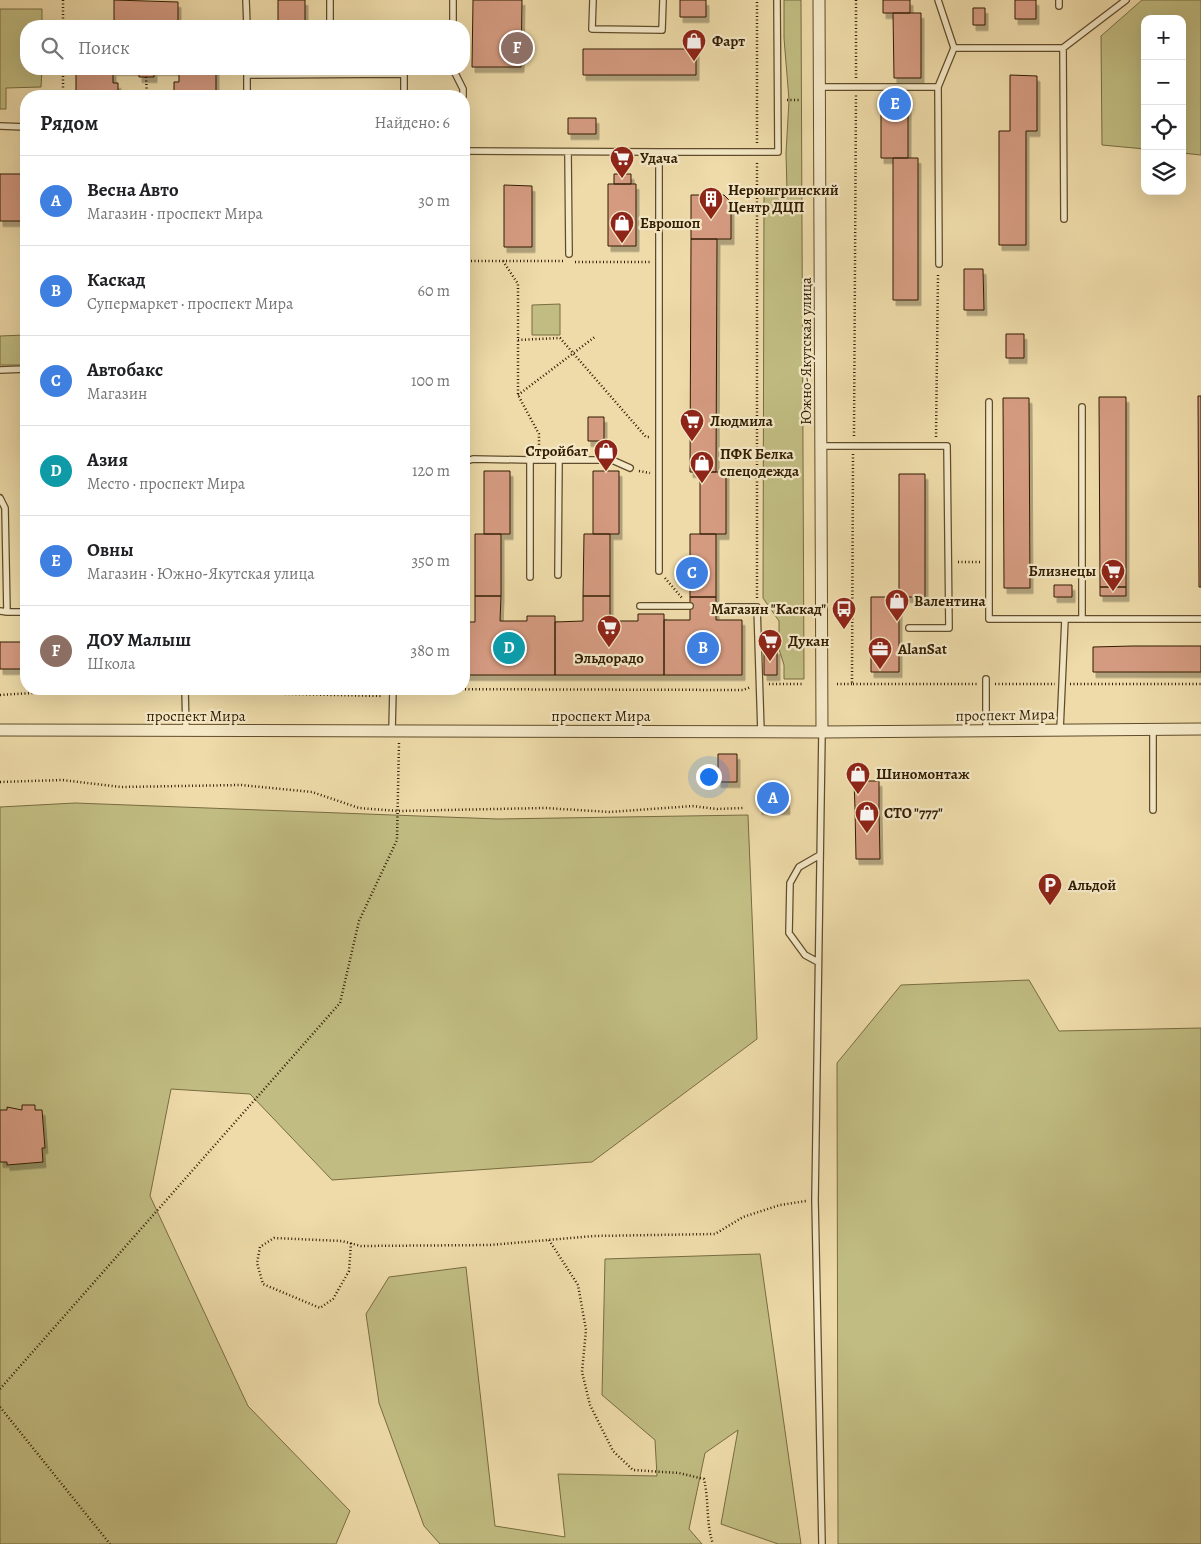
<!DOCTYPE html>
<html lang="ru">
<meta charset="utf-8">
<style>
body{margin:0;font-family:Alegreya,serif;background:#f2f2f2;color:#202124}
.controls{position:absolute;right:15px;top:15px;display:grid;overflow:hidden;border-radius:10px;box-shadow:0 5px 20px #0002}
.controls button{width:45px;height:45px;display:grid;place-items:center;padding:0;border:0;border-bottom:1px solid #e0e0e0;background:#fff;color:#202124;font:25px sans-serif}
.you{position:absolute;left:708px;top:776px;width:18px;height:18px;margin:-12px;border:4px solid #fff;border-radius:50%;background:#1a73e8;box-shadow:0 0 0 8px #1a73e833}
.badge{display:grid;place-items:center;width:32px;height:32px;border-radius:50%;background:#b45309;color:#fff;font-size:16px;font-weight:700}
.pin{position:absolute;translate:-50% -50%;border:2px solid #fff;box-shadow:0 1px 5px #0006}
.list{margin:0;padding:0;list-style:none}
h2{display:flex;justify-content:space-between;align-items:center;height:65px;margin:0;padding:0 20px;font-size:21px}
h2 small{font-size:16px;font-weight:400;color:#757577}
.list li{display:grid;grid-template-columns:32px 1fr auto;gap:15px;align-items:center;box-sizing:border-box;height:90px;padding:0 20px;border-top:1px solid #e0e0e0}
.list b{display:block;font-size:19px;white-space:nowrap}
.list p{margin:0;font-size:16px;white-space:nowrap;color:#757577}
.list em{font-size:16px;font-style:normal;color:#757577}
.icon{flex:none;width:28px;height:28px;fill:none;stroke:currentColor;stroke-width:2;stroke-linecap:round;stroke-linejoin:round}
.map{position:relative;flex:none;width:1201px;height:1544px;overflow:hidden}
.search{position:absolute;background:#fff;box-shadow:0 5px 20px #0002;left:20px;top:20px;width:450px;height:55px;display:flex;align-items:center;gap:12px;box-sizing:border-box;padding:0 18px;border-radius:20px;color:#757577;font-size:19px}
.panel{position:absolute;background:#fff;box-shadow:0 5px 20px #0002;left:20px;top:90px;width:450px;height:605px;border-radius:20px}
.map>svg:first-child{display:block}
.green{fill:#c1bd82;stroke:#796c41}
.building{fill:#d59b81;stroke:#311c00;filter:url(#shadow)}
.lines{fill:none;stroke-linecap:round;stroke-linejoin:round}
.lane-casing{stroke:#604c2a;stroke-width:8}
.street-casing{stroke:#604c2a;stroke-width:13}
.path{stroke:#311c00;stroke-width:2.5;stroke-dasharray:1 2.5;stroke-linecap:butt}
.lane{stroke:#f4e8c7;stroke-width:5.5}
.street{stroke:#f4e8c7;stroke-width:11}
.labels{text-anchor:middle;stroke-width:4.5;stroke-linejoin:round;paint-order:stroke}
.poi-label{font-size:15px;font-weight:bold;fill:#311c00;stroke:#f4e8c7;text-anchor:start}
.street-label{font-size:15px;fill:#311c00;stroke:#f4e8c7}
</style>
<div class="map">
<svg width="1201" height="1544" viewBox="0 0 1201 1544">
<defs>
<filter id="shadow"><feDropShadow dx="3" dy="5.5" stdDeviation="0" flood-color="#0004"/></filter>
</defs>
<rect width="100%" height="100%" fill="#eedba9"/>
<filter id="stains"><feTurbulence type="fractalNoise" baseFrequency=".004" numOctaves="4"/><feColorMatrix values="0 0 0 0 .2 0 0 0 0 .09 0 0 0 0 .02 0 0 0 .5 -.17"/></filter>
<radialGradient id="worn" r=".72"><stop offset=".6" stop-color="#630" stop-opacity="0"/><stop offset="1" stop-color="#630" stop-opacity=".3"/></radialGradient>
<path class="green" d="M784 0H801L804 679H784V665L779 649V621L763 598 764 192 787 191 786 153 789 100 784 38Z
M1142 0H1201V155L1182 153V19H1145V149L1102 145 1101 36Z
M0 9H42V26H26V69H42L41 87 6 88V109H0Z
M560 304V335H532V305Z
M26 335V365H0V336Z
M75 803 498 819 748 815 757 1039 592 1162 332 1180 250 1094 171 1089 150 1196 248 1406 350 1511 336 1544H0V807Z
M1029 980 1059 1031 1201 1028V1544H838L837 1063 901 985Z
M760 1254 801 1544H778L721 1524 738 1430 705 1453 689 1529 702 1544H440L424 1526 379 1403 366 1314 389 1277 466 1267 495 1526 565 1537 558 1474 657 1476 655 1440 602 1395 605 1259Z"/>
<path class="building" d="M114 0 178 2V26H114Z
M278 0H305V26H278Z
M473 0H522L521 67H472Z
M680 0H706V17H680Z
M883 0H910V13H883Z
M1015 0H1036V19H1015Z
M973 8H985V25H973Z
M893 13H921V78H894Z
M583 49H696V75H583Z
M76 69H216V95H174V82H179V70H154V77H139V70H113V83H118V95H76Z
M1010 75 1037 76V131H1026V245H999V131H1010Z
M253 94H389V96H253Z
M881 102H908V158H881Z
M568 118H596V134H568Z
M893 158H918V300H893Z
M0 174H26V221H0Z
M614 174H631V184H614Z
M608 184H636V246H608Z
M504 185 532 186V247H504Z
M691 195H724L731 202V239H691Z
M691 239H717L716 472H690Z
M964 269H983L984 310H964Z
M23 289H26V312H24Z
M1006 334H1024V358H1006Z
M1198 396H1201V587H1199Z
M1099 397H1126V587H1100Z
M1003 398H1029L1030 588H1004Z
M588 417H604V441H588Z
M484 471H510V534H484Z
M593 471H619V534H593Z
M700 472H726V534H700Z
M22 473H26V492H22Z
M899 474H925V597H899Z
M475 534H501V596H475Z
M584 534H610V596H583Z
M690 534H716V597H690Z
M1054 585H1072V597H1054Z
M1100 587H1126V596H1100Z
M475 596H501L500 621H527V616H555V675H464V622H475Z
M583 596H610V621H638V614H664V675H555V622L583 621Z
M690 597H716V620H742V675H664V620H690Z
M871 597H899V672H871Z
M0 642H26V669H0Z
M1132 646H1201V672H1093V647Z
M764 649H777V675H764Z
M718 754H737V782H718Z
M854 781H879V809H855Z
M759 787H786L787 809H759Z
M855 809H879L880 859H856Z
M22 1105H35V1110H42L45 1148H42L43 1162 7 1165V1162H0V1110H7V1107L22 1110Z"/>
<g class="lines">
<defs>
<path id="lane" d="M246 0 247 26
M330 0V26
M593 0 592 29 662 30 663 0
M938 0 954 48
M1059 0V6
M453 26V0
M1063 48 1126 0
M247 69V96
M453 69 463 89V96
M247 75 404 74V96
M820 87H938
M0 126 26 127
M464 151 659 152
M568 152 569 254
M939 264 938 87 954 48H1063L1064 219
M0 370 26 369
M989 402V619H1201
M821 446H947L949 628H909
M530 460H612L630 468
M464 462 473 459 530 460V577
M0 498 5 508 7 612 0 611
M659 571V152H778L777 0
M558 575 559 460
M640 606H690
M716 607H757L761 732
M7 612H26
M1082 619V407
M986 679V730
M185 689 186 730
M1060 730 1065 619
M1153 730V810
M392 731 393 689
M822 732 815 1200 822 1544
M818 962 805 955 789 933 790 883 799 867 820 855"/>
<path id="street" d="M819 0 822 732
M0 730 822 732 1201 729"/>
</defs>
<use href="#lane" class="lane-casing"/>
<use href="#street" class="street-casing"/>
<path class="path" d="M63 0V26
M856 0V79
M63 69V96
M146 77 147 96
M787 100H801
M757 143V0
M464 261H565
M503 261 518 284V395L539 434V452
M575 262H650
M518 340 560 338 646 437H649
M518 395 596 336
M854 436 856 94
M936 437 938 273
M853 454 852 684H977
M639 471 650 473
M958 562H980
M665 578 682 598
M757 598V161
M769 684H804
M837 684H852
M995 684H1055
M1070 684H1201
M402 689 743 690 751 687
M194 692 383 696
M0 695 63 691 176 692
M0 782 62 780 121 787 241 785 312 792 359 808 398 811 545 808 610 812 692 806 717 809 744 808
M549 1240 578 1285 586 1330 582 1372 590 1405 613 1451 633 1470 679 1473 704 1479C709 1500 706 1525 713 1544
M351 1243 349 1271 333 1299 320 1308 263 1284 257 1263 260 1247 274 1238 342 1241 361 1246 490 1245 594 1236 715 1234 743 1217 780 1205 806 1201
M0 1389 340 1003 359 921 397 840 399 742
M0 1407 110 1544"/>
<use href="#lane" class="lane"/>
<use href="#street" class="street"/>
</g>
<defs>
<symbol id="shop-pin" viewBox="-11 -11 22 30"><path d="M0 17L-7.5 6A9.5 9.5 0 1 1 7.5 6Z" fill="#8f2418" stroke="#f4e8c7"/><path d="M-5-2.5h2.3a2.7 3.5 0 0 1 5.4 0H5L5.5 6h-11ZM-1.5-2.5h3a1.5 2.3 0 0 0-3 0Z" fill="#fff"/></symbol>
<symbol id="supermarket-pin" viewBox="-11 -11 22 30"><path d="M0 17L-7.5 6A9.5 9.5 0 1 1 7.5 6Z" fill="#8f2418" stroke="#f4e8c7"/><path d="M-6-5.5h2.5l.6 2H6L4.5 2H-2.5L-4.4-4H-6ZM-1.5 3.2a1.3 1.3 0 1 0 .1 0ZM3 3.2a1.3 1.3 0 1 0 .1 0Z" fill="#fff"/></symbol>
<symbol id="building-pin" viewBox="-11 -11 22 30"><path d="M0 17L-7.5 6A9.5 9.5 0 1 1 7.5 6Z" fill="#8f2418" stroke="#f4e8c7"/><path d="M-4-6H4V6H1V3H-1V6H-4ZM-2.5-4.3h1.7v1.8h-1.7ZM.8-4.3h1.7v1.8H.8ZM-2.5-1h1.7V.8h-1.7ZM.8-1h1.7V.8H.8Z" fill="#fff"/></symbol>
<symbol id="bus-pin" viewBox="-11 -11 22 30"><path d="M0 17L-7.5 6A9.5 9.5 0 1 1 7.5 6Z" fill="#8f2418" stroke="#f4e8c7"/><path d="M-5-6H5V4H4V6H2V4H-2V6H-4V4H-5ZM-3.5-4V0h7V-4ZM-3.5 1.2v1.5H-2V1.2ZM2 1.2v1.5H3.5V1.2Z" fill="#fff"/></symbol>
<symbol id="office-pin" viewBox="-11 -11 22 30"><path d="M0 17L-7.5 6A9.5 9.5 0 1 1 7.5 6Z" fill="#8f2418" stroke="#f4e8c7"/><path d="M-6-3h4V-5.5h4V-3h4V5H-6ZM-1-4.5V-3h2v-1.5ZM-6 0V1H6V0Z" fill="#fff"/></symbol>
<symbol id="parking-pin" viewBox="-11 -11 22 30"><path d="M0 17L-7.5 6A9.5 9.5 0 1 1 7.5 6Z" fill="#8f2418" stroke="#f4e8c7"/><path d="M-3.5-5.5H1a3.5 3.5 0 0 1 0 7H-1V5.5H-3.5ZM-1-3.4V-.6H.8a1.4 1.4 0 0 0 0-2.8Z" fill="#fff"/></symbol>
</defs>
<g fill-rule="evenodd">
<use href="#shop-pin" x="680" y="27" width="28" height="38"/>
<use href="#supermarket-pin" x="608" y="144" width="28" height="38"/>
<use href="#building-pin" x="697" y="185" width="28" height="38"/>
<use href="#shop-pin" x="608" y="209" width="28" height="38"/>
<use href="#supermarket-pin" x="678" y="407" width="28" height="38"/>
<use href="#shop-pin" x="592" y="437" width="28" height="38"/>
<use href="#shop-pin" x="688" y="449" width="28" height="38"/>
<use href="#supermarket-pin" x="1099" y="557" width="28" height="38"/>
<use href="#shop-pin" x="883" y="587" width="28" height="38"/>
<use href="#bus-pin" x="830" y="595" width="28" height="38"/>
<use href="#supermarket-pin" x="595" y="613" width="28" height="38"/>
<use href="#supermarket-pin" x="756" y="627" width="28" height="38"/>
<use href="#office-pin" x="866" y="635" width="28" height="38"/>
<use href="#shop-pin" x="844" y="760" width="28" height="38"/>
<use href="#shop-pin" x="853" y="799" width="28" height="38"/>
<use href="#parking-pin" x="1036" y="871" width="28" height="38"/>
</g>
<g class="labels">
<g class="poi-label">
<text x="712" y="46">Фарт</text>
<text x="640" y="163">Удача</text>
<text x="728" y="195">Нерюнгринский<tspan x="728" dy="17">Центр ДЦП</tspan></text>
<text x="640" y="228">Еврошоп</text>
<text x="710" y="426">Людмила</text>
<text x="588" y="456" text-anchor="end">Стройбат</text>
<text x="720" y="459">ПФК Белка<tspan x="720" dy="17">спецодежда</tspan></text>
<text x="1096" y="576" text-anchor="end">Близнецы</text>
<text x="914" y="606">Валентина</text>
<text x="826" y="614" text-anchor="end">Магазин "Каскад"</text>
<text x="788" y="646">Дукан</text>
<text x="898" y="654">AlanSat</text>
<text x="609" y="663" text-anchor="middle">Эльдорадо</text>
<text x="876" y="779">Шиномонтаж</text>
<text x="884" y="818">СТО "777"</text>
<text x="1068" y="890">Альдой</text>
</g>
<g class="street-label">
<text transform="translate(806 351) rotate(-90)" y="5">Южно-Якутская улица</text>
<text transform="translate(1005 715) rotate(-1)" y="5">проспект Мира</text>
<text x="196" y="721">проспект Мира</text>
<text x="601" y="721">проспект Мира</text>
</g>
</g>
<rect width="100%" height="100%" filter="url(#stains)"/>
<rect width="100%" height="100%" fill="url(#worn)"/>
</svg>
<div class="controls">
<button>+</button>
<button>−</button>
<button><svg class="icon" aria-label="locate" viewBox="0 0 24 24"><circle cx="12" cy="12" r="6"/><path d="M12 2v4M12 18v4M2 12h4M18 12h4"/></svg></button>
<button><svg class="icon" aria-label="layers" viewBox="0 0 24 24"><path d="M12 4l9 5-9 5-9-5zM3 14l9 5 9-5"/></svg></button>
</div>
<div class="you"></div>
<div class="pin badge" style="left:773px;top:798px;background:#3f7fe0">A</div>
<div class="pin badge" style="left:703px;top:648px;background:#3f7fe0">B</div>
<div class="pin badge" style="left:692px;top:573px;background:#3f7fe0">C</div>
<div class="pin badge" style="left:509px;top:648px;background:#0f9aa8">D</div>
<div class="pin badge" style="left:895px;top:104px;background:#3f7fe0">E</div>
<div class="pin badge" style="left:517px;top:48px;background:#8d6e63">F</div>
<div class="search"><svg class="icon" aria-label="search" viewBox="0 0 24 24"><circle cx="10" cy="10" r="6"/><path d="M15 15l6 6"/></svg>Поиск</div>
<section class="panel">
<h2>Рядом<small>Найдено: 6</small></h2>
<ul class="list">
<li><span class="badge" style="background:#3f7fe0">A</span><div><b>Весна Авто</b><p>Магазин · проспект Мира</p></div><em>30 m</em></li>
<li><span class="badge" style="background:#3f7fe0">B</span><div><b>Каскад</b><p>Супермаркет · проспект Мира</p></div><em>60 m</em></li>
<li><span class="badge" style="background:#3f7fe0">C</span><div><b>Автобакс</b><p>Магазин</p></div><em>100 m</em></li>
<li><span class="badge" style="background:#0f9aa8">D</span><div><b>Азия</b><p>Место · проспект Мира</p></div><em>120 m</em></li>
<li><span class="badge" style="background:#3f7fe0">E</span><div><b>Овны</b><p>Магазин · Южно-Якутская улица</p></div><em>350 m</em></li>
<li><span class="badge" style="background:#8d6e63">F</span><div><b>ДОУ Малыш</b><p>Школа</p></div><em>380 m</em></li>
</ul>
</section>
</div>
